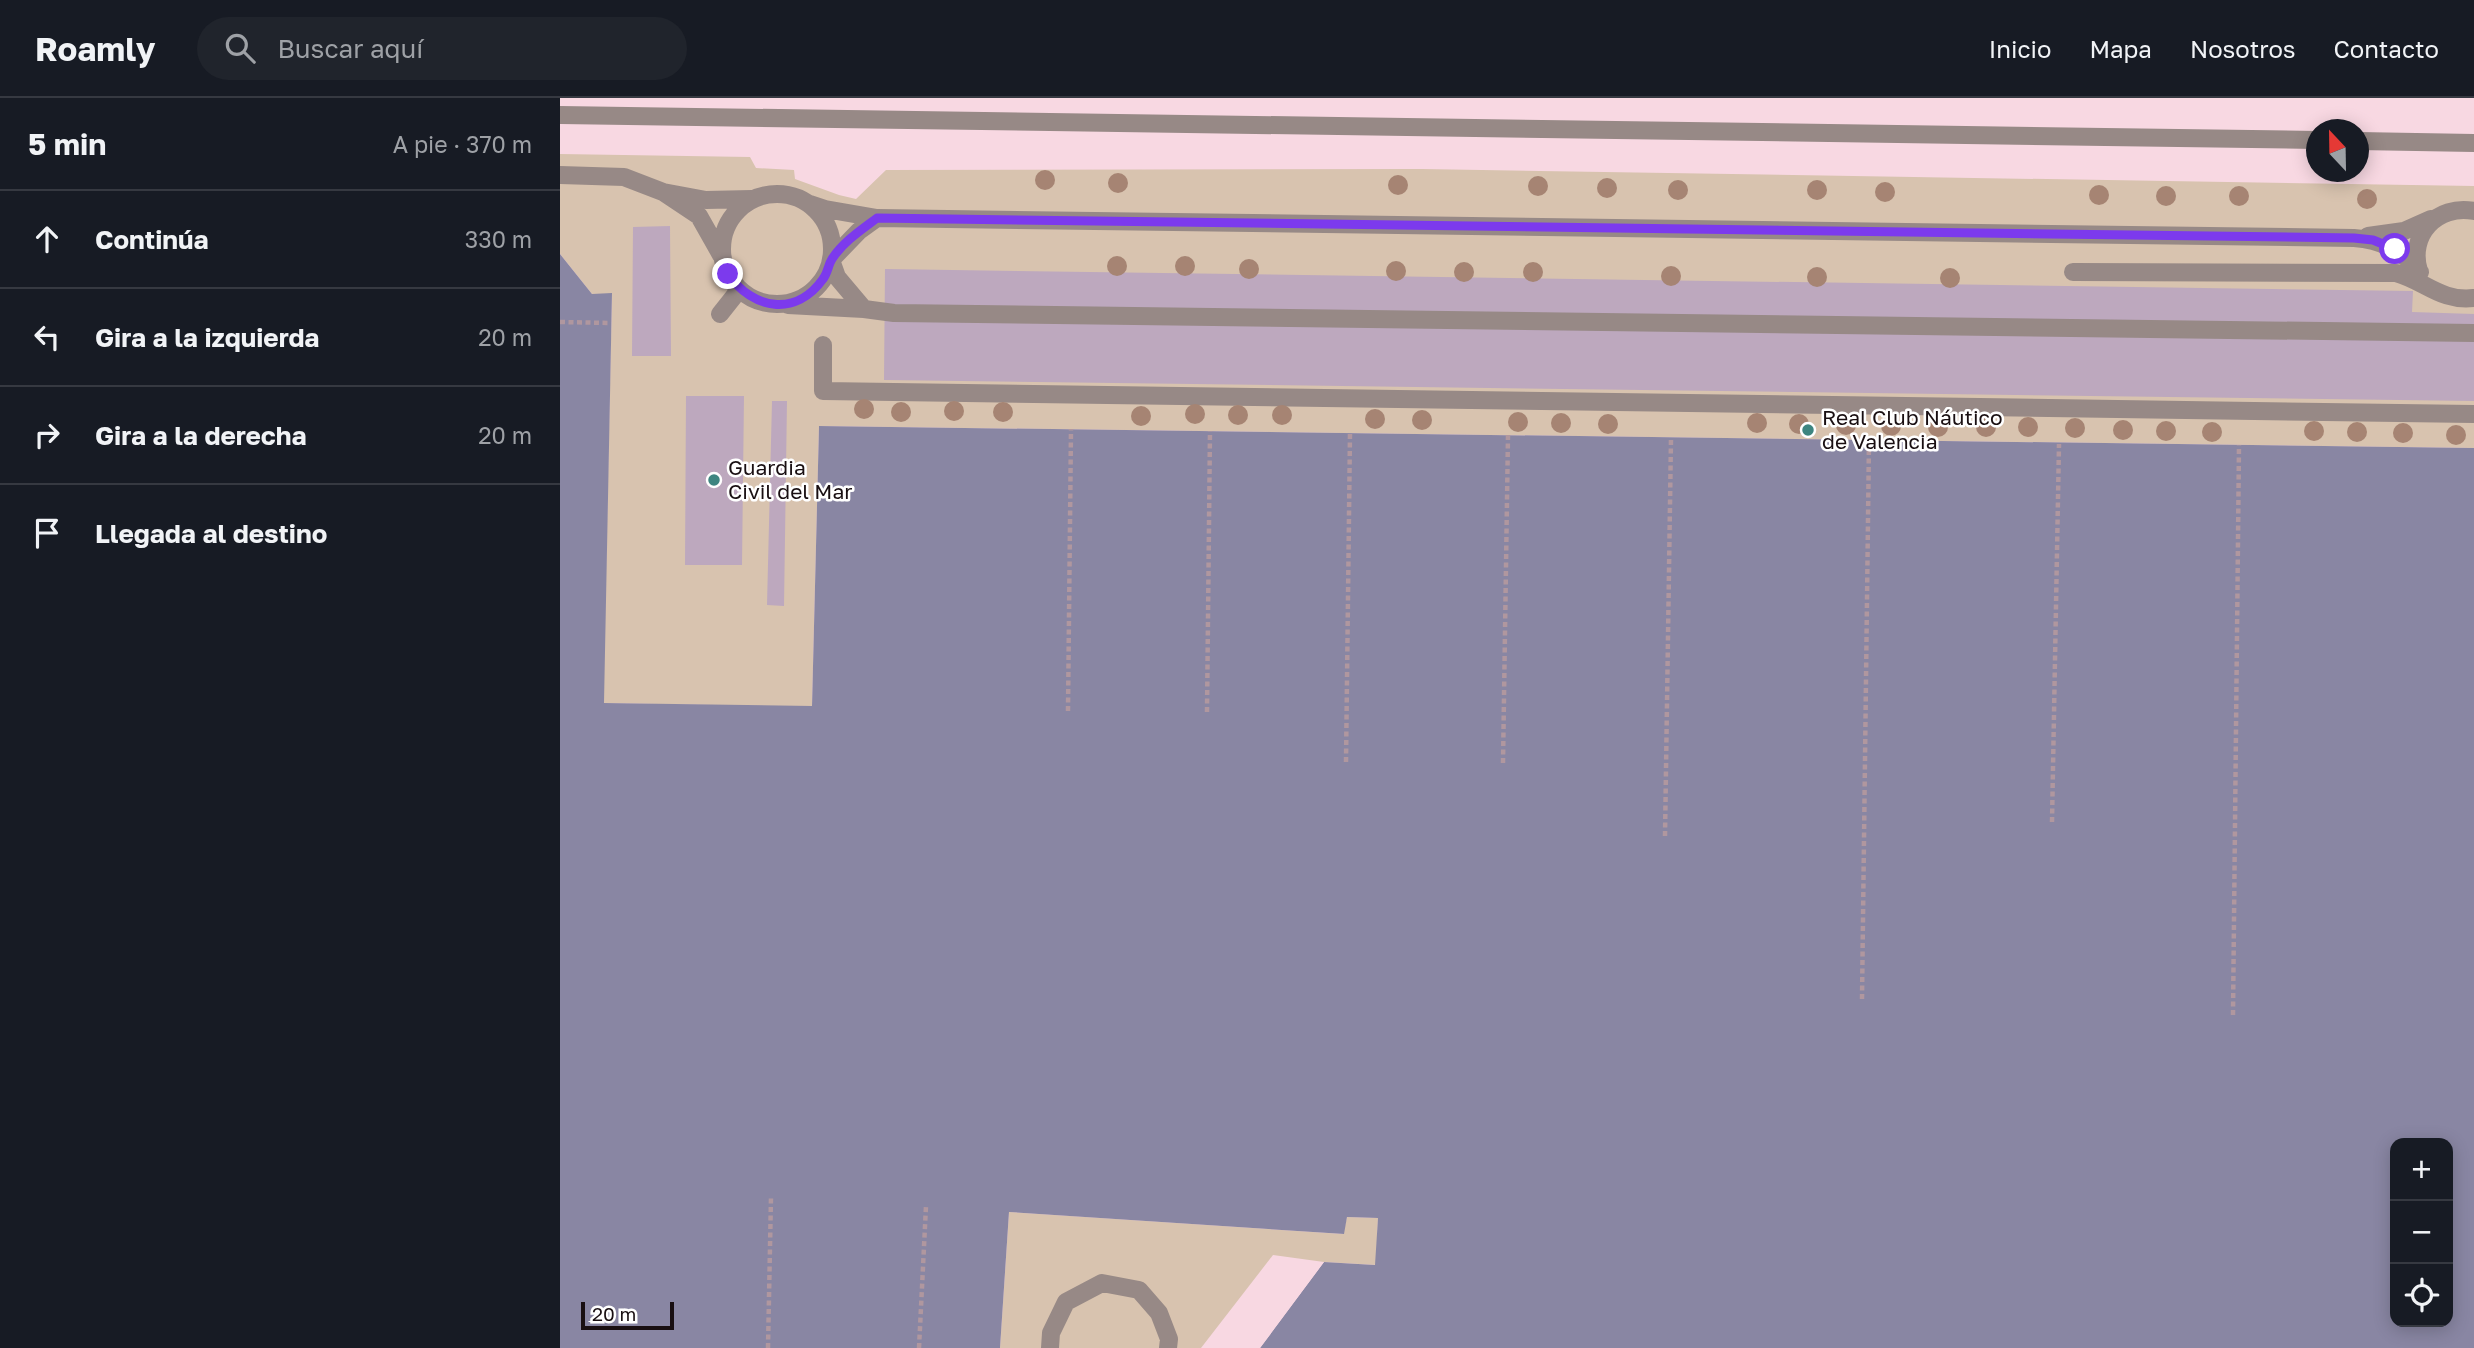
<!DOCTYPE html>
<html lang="es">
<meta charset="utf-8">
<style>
body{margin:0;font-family:"Golos Text",sans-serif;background:#20242c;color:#f1f3f6}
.controls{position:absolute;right:21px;bottom:21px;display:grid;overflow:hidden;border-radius:14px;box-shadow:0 4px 18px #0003}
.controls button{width:63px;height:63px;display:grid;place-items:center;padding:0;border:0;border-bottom:2px solid #363941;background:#171b24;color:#f1f3f6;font:35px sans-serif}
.compass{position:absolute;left:1746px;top:21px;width:63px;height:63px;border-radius:50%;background:#171b24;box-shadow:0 4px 18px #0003;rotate:338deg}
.scale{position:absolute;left:21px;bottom:18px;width:93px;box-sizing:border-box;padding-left:7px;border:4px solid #190f12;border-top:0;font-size:19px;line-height:24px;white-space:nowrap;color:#190f12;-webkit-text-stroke:5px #fff;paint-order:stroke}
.stop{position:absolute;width:21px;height:21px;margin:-16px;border:5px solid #7c3aed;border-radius:50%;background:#fff}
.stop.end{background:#7c3aed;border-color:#fff;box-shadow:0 2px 7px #0008}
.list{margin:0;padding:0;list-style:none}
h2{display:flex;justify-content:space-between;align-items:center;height:91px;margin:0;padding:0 28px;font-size:30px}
h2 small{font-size:23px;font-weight:400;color:#9ea1a6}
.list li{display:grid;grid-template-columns:46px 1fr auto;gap:21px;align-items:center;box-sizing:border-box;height:98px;padding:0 28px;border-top:2px solid #363941}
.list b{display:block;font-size:26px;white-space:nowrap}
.list em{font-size:23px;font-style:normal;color:#9ea1a6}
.icon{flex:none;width:38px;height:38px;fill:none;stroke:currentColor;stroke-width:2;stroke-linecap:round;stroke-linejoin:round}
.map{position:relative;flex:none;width:1914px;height:1250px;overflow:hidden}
header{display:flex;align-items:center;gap:42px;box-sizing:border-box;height:98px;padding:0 35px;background:#171b24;border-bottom:2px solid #363941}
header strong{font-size:33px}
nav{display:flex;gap:38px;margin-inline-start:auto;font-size:24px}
.search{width:490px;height:63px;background:#20242c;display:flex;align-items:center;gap:18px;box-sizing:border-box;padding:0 24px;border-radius:38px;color:#9ea1a6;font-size:26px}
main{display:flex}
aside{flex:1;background:#171b24}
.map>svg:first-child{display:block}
.green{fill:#d8c3af}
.water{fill:#8986a3;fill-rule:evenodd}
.pier{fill:#f8d8e2}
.building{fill:#bda8be}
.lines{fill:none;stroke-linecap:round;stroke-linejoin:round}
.path{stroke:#b0979f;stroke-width:4.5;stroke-dasharray:5 3.5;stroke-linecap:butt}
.minor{stroke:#978986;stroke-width:18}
.tree{fill:#a68473}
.route{stroke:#7c3aed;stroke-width:9}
.poi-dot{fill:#3d8580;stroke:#fff;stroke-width:2.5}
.labels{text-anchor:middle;stroke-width:5;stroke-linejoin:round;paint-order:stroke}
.poi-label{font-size:21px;fill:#190f12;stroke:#fff;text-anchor:start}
</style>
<header>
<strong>Roamly</strong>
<div class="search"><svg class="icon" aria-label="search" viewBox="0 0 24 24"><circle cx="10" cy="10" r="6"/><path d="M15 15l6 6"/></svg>Buscar aquí</div>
<nav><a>Inicio</a><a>Mapa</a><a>Nosotros</a><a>Contacto</a></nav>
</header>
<main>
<aside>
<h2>5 min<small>A pie · 370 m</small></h2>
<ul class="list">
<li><svg class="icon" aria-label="ahead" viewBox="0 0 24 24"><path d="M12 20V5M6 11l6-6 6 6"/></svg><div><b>Continúa</b></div><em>330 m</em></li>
<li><svg class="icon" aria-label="left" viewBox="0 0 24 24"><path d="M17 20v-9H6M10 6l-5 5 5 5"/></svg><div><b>Gira a la izquierda</b></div><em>20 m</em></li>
<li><svg class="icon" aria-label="right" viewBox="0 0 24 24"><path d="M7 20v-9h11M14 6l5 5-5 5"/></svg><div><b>Gira a la derecha</b></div><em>20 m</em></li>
<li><svg class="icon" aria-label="arrive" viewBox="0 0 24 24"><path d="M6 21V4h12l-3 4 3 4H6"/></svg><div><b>Llegada al destino</b></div></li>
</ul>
</aside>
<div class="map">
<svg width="1914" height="1250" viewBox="0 0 1914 1250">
<rect width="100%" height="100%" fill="#f8d8e2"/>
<path class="green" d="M0 56 190 59 196 70 234 72 235 81 279 97 296 101 326 72 862 71 1914 88V350L259 328 252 609 43 605 52 196H32L0 156Z
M449 1114 783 1136 787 1119 818 1120 816 1167 764 1164 713 1157 641 1250H440Z"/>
<path class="water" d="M0 156 32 196 52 195 44 605 252 608 259 328 1914 350V1250H700L764 1164 815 1167 818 1120 787 1119 784 1136 449 1114 440 1250H0ZM1835 1045H1888V1224H1835Z"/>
<path class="pier" d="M760 1164H764L700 1250H697Z"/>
<path class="building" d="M110 128 111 258H72L73 129Z
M325 171 1853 193 1852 214 1914 216V303L324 282Z
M126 298H184L182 467H125Z
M212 303H227L224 508 207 507Z"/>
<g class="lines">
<path class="path" d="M0 224 51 225
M508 613 511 331
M647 614 650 333
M786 664 790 335
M943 665 948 337
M1492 724 1499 346
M1105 738 1111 340
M1302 901 1309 342
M1673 917 1679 347
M208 1250 211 1099
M359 1250 366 1108"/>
<path class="minor" d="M0 17 1756 42
M1798 43 1914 45
M0 77 64 79 103 94
M162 151a55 55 0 1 1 110 0a55 55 0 1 1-110 0Z
M317 120 1794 140C1821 142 1842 152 1860 174
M1808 138 1844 133 1871 121
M161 157 139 118 103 94 146 102 192 101
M1859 173C1848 137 1877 106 1914 113
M1513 174 1836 175C1865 183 1881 204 1914 200
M228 207 304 211 277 179 271 162 299 133 317 120 265 111 250 106
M304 211 334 215 1914 235
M160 216 179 192
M263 247V293L1914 316
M490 1250 491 1235 506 1204 542 1185 579 1192 599 1215 609 1241 608 1250"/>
</g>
<g class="tree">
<circle cx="485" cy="82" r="10"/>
<circle cx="558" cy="85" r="10"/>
<circle cx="838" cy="87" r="10"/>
<circle cx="978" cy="88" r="10"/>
<circle cx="1047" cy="90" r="10"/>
<circle cx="1118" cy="92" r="10"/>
<circle cx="1257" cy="92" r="10"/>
<circle cx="1325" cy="94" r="10"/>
<circle cx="1539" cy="97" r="10"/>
<circle cx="1606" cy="98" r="10"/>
<circle cx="1679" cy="98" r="10"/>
<circle cx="1807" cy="101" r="10"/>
<circle cx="557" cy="168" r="10"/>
<circle cx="625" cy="168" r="10"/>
<circle cx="689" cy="171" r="10"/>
<circle cx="836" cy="173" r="10"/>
<circle cx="904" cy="174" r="10"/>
<circle cx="973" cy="174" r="10"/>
<circle cx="1111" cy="178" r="10"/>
<circle cx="1257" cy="179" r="10"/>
<circle cx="1390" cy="180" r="10"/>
<circle cx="304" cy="311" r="10"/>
<circle cx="394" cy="313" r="10"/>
<circle cx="341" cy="314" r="10"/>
<circle cx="443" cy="314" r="10"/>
<circle cx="635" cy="316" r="10"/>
<circle cx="678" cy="317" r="10"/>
<circle cx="722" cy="317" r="10"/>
<circle cx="581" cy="318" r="10"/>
<circle cx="815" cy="321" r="10"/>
<circle cx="862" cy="322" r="10"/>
<circle cx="958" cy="324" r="10"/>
<circle cx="1001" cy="325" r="10"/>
<circle cx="1197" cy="325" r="10"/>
<circle cx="1048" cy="326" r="10"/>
<circle cx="1239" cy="326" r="10"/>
<circle cx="1286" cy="327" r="10"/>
<circle cx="1331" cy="328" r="10"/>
<circle cx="1378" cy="329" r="10"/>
<circle cx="1426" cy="329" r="10"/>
<circle cx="1468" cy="329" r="10"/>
<circle cx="1515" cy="330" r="10"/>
<circle cx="1563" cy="332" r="10"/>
<circle cx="1606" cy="333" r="10"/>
<circle cx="1754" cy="333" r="10"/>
<circle cx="1652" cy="334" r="10"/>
<circle cx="1797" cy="334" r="10"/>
<circle cx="1843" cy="335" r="10"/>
<circle cx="1896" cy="337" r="10"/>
</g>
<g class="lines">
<path class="route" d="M168 176C193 212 236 219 263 181 268 175 268 167 272 161 283 144 301 132 317 120L1794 140 1813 142 1835 151"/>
</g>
<g class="poi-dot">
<circle cx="1248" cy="332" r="7"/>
<circle cx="154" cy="382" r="7"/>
</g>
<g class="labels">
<g class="poi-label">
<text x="1262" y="327">Real Club Náutico<tspan x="1262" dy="24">de Valencia</tspan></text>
<text x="168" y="377">Guardia<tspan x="168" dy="24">Civil del Mar</tspan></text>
</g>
</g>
</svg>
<div class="controls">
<button>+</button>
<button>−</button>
<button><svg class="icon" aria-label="locate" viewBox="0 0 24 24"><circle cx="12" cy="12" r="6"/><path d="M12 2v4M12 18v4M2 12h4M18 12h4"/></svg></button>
</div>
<svg class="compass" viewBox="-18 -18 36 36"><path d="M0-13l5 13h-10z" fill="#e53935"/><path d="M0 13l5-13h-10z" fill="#9ea1a6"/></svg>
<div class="scale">20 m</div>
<div class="stop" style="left:1835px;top:151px"></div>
<div class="stop end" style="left:168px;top:176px"></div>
</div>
</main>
